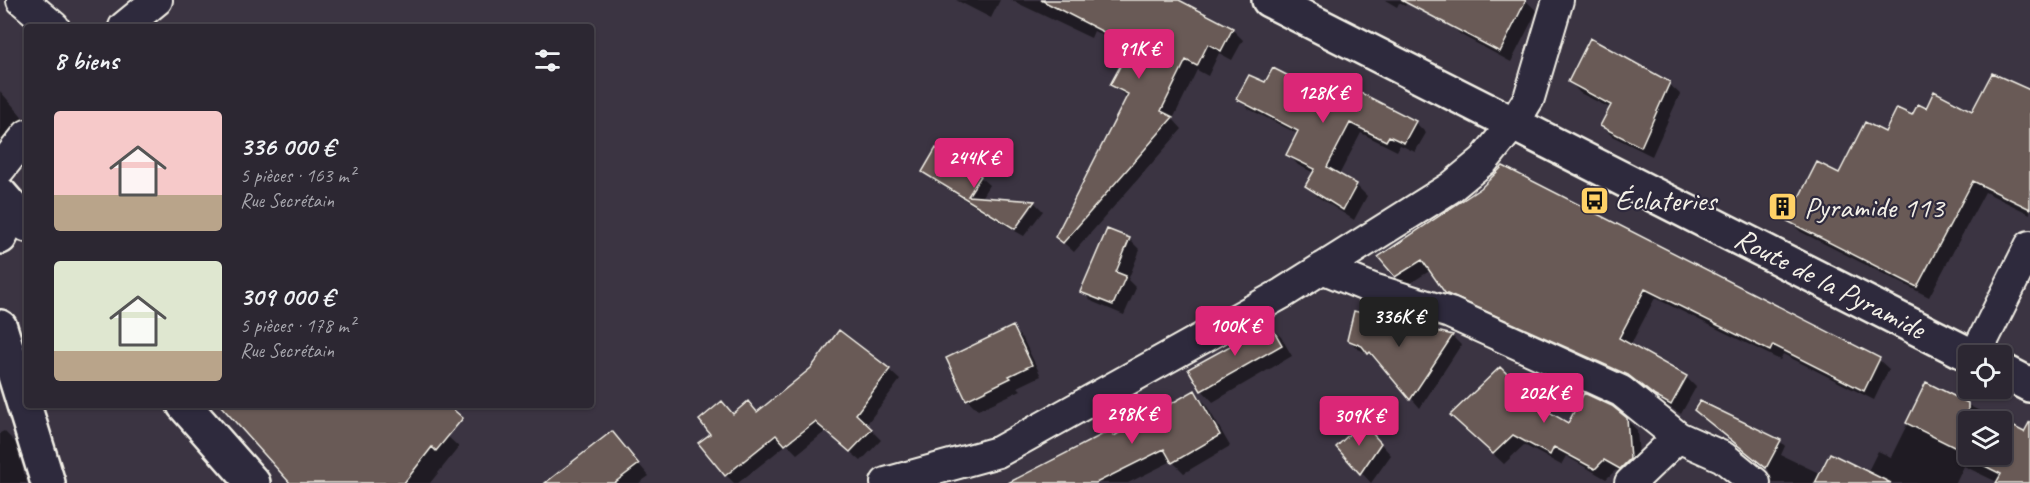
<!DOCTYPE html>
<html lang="fr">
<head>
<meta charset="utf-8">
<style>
  :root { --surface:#2c2732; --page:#38333e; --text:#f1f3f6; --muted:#a6a5ac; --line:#48444d; --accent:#db2777 }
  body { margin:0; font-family:Caveat,sans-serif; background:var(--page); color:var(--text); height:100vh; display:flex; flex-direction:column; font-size:22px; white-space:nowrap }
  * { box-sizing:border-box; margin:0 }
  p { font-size:20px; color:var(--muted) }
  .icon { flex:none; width:33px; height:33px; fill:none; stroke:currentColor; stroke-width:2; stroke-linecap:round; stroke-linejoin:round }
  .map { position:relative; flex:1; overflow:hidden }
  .panel { position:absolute; left:24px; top:24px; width:570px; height:384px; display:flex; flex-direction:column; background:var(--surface); border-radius:6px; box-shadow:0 2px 4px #0004,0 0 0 2px var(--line) }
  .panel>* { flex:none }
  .fabs { position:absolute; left:1958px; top:345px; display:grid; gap:12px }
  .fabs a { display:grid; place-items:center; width:54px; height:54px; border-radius:6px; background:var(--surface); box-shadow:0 2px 4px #0004,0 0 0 2px var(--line); font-size:30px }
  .price { position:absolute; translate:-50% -51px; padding:0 14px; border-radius:6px; background:var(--accent); color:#fff; font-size:20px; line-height:39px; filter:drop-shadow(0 2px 3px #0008) }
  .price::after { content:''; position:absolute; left:50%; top:36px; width:18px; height:14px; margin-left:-9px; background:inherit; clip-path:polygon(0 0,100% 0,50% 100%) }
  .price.on { background:#222; color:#fff }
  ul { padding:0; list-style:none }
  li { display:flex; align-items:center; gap:18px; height:150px; padding:0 30px }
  li span { display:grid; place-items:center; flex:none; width:168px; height:120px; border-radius:6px; color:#555 }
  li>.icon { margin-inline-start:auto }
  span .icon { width:72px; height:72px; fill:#fffc; stroke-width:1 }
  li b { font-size:26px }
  h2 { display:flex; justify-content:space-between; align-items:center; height:72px; padding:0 30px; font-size:26px }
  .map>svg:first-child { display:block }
</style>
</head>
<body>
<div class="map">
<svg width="2030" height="483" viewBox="0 0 2030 483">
  <rect width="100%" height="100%" fill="#3b3442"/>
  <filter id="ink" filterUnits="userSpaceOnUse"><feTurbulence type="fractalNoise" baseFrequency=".0167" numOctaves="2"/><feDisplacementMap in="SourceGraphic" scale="12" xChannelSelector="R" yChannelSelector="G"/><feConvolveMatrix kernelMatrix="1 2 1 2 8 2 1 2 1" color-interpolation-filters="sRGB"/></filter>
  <g filter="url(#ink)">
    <!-- shadow -->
    <path fill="#0007" d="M 956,0 L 1000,0 L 991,18 Z
      M 1011,0 L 1174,0 L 1232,29 L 1243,40 L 1232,60 L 1219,53 L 1208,76 L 1197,70 L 1173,119 L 1182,129 L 1074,252 L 1057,237 L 1128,98 L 1112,85 L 1131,50 L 1094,31 L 1091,38 Z
      M 1385,0 L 1409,0 L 1405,6 L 1399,3 L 1397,7 Z
      M 1463,0 L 1525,0 L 1537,11 L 1511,62 L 1461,35 L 1450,24 Z
      M 1570,82 L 1669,84 L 1680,94 L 1652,156 L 1612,136 L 1602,126 L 1610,108 L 1580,93 Z
      M 1265,84 L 1318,93 L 1415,122 L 1426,133 L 1415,152 L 1400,145 L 1397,151 L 1361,133 L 1339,175 L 1356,185 L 1367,196 L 1354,220 L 1318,197 L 1307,186 L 1314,173 L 1298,165 L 1288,154 L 1298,134 L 1249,109 L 1238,99 Z
      M 0,91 L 27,122 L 0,147 Z
      M 2030,92 L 2030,214 L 1985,192 L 1929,297 L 1801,232 L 1789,221 L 1885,134 L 1926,110 L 1973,113 Z
      M 1503,168 L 1879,360 L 1889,369 L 1874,400 L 1783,354 L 1780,360 L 1655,298 L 1630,346 L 1686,377 L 1696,387 L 1681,414 L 1666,405 L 1640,385 L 1456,303 L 1446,292 L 1431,270 L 1406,286 L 1396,276 Z
      M 924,171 L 980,177 L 989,185 L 981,198 L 1034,202 L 1043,211 L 1024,236 L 1015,231 L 1032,208 L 1028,208 L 1012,229 L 933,180 Z
      M 1129,239 L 1140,250 L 1128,280 L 1136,288 L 1124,315 L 1093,302 L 1082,291 Z
      M 1270,326 L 1281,337 L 1292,356 L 1213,402 L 1202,390 Z
      M 1012,328 L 1023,339 L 1041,376 L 1018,387 L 1021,390 L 978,410 L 967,399 Z
      M 840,332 L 889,370 L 900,380 L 866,425 L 881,440 L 861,461 L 826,431 L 797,454 L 787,444 L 738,483 L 734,483 L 726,475 L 712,434 L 722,403 L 734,415 L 758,413 L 812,369 Z
      M 1452,336 L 1461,345 L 1420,408 L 1380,362 L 1378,363 L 1370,354 L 1358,349 L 1348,339 Z
      M 1927,384 L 2001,422 L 1968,422 L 1968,454 L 2001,454 L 2030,437 L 2030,483 L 1999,483 L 1964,466 L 1956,483 L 1773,483 L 1768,469 L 1702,415 L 1780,441 L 1785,446 L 1781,455 L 1821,474 L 1867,473 L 1878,451 L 1891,457 Z
      M 1194,392 L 1205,403 L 1230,446 L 1184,473 L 1172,461 L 1128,483 L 1011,483 L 1111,432 L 1115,437 Z
      M 223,405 L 414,405 L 459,447 L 430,483 L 293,483 Z
      M 1541,410 L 1569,425 L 1626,419 L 1637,430 L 1640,470 L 1631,479 L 1616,470 L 1606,479 L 1566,456 L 1561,465 L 1524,445 L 1504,464 L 1463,426 Z
      M 4,431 L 15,442 L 27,483 L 0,483 L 0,433 Z
      M 612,433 L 649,476 L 639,483 L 571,483 Z
      M 1373,435 L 1391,455 L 1371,483 L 1338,447 Z"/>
    <!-- building -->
    <path fill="#695a57" stroke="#f4f1e8" stroke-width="1.5" d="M 1041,0 L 1179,0 L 1233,28 L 1221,51 L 1208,44 L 1197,66 L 1186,60 L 1161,111 L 1173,117 L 1063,243 L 1055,237 L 1128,94 L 1110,85 L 1131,46 Z
      M 1401,0 L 1526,0 L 1500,52 Z
      M 1590,38 L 1670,82 L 1641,147 L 1600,126 L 1611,105 L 1568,82 Z
      M 1273,68 L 1318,91 L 1326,75 L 1416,121 L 1404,143 L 1389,136 L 1386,141 L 1350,123 L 1327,167 L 1357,184 L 1343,210 L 1305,186 L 1315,169 L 1286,155 L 1298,131 L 1236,99 L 1249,75 L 1265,82 Z
      M 1992,73 L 2030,90 L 2030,209 L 1973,181 L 1917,287 L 1787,221 L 1817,162 L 1839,173 L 1865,122 L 1885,132 L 1897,108 L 1912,115 L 1918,104 L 1926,108 L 1934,91 L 1972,111 Z
      M 936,148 L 981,176 L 968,196 L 1035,201 L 1015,229 L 922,172 Z
      M 1503,166 L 1880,358 L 1864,391 L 1773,345 L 1770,351 L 1645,289 L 1619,338 L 1687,376 L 1671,405 L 1655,396 L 1628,375 L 1445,293 L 1422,260 L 1395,277 L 1378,257 L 1481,188 Z
      M 1107,229 L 1130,238 L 1116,272 L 1126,276 L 1113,305 L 1080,292 Z
      M 1354,311 L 1453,335 L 1410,400 L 1370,352 L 1368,354 L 1362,346 L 1347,340 Z
      M 1270,324 L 1282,345 L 1201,391 L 1188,369 Z
      M 1013,326 L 1032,365 L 1009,376 L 1011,378 L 966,400 L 946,358 Z
      M 839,330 L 890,369 L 856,414 L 872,429 L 850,452 L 815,422 L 785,445 L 776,435 L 725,476 L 698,443 L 710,434 L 699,420 L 722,401 L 733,414 L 748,401 L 757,412 L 811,368 Z
      M 1500,367 L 1542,408 L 1568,423 L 1584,393 L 1612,406 L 1627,418 L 1630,459 L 1620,469 L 1604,460 L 1595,469 L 1554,447 L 1550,455 L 1513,435 L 1493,454 L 1450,415 Z
      M 1926,382 L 1968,403 L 1968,454 L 1906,423 Z
      M 1195,390 L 1220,435 L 1172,463 L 1164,449 L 1096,483 L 1008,483 L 1111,430 L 1114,436 Z
      M 1700,401 L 1781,440 L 1766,468 L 1694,410 Z
      M 220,405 L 448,405 L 463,418 L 436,451 L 432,447 L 404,483 L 290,483 Z
      M 1989,414 L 2024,432 L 2030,421 L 2030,483 L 1996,483 L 2001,474 L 1983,465 L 1984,462 L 1970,455 L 2001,454 L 2001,422 L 1985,422 Z
      M 1362,422 L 1381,443 L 1360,474 L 1336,447 Z
      M 612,431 L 639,464 L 614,483 L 545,483 Z
      M 1830,453 L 1891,483 L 1815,483 Z"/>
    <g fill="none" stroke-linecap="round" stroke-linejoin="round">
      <defs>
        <path id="minor" d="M 22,0 L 54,27
          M 124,27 L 157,0
          M 0,169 L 27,135
          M 1322,268 L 1373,289 L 1450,313 L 1621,391 L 1678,437 L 1723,457 L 1755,483
          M 1975,356 L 2030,246
          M 886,483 L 998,452 L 1283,293 L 1450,188 L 1484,160 L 1513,124 L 1529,98 L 1558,0
          M 1630,483 L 1678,437"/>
        <path id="tertiary" d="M 0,194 L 27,225
          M 0,237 L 4,228 L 17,213
          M 0,327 L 48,483
          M 184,405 L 253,483"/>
        <path id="secondary" d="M 1269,0 L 1972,356
          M 2001,370 L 2030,385"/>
      </defs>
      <!-- minor casing -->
      <use href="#minor" stroke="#f4f1e8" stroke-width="34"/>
      <!-- tertiary casing -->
      <use href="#tertiary" stroke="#f4f1e8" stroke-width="38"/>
      <!-- secondary casing -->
      <use href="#secondary" stroke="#f4f1e8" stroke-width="38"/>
      <!-- minor -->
      <use href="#minor" stroke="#2f2a3d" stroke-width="30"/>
      <!-- tertiary -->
      <use href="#tertiary" stroke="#2f2a3d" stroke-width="33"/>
      <!-- secondary -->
      <use href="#secondary" stroke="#2f2a3d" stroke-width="33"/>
    </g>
  </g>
  <!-- icons -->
  <defs>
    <symbol id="bus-square" viewBox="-11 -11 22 22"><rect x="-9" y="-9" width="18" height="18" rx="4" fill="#ffd166" stroke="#2f2a3d"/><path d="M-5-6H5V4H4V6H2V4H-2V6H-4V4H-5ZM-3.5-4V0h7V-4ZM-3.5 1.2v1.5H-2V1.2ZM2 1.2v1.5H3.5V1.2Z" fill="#111"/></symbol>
    <symbol id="building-square" viewBox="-11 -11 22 22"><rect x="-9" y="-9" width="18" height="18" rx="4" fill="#ffd166" stroke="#2f2a3d"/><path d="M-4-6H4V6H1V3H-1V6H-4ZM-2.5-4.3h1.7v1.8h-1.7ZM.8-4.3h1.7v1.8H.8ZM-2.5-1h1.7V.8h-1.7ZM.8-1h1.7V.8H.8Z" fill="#111"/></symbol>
  </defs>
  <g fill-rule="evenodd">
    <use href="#bus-square" x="1578" y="184" width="33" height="33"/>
    <use href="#building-square" x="1766" y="190" width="33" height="33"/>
  </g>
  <g text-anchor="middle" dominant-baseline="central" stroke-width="4.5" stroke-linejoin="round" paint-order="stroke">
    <!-- poi labels -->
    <g font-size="30" fill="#f4f1e8" stroke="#2f2a3d" text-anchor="start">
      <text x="1615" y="200">Éclateries</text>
      <text x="1804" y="207">Pyramide 113</text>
    </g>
    <!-- street labels -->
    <g font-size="30" fill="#f4f1e8" stroke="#2f2a3d">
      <text transform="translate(1830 283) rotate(27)">Route de la Pyramide</text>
    </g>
  </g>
</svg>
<div class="fabs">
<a><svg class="icon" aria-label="locate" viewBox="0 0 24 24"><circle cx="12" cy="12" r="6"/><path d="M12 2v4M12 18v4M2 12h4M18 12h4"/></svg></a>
<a><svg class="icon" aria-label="layers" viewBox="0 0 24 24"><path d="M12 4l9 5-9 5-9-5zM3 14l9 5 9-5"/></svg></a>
</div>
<b class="price" style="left:1139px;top:80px">91K €</b>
<b class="price" style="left:1323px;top:124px">128K €</b>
<b class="price" style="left:974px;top:189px">244K €</b>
<b class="price on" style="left:1399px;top:348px">336K €</b>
<b class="price" style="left:1235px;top:357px">100K €</b>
<b class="price" style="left:1544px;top:424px">202K €</b>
<b class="price" style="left:1132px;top:445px">298K €</b>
<b class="price" style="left:1359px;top:447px">309K €</b>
<section class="panel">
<h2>8 biens<svg class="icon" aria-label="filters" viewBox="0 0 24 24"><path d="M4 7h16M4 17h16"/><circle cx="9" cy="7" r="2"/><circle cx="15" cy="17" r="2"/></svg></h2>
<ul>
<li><span style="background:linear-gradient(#f6c9c9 70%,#b9a48a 0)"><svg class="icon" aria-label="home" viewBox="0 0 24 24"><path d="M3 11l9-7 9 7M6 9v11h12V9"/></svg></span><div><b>336 000 €</b><p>5 pièces · 163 m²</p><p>Rue Secrétain</p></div></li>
<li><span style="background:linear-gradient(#dfe7d0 75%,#b9a48a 0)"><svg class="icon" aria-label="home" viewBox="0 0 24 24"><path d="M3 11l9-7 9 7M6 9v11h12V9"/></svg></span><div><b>309 000 €</b><p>5 pièces · 178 m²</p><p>Rue Secrétain</p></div></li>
</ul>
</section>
</div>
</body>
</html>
